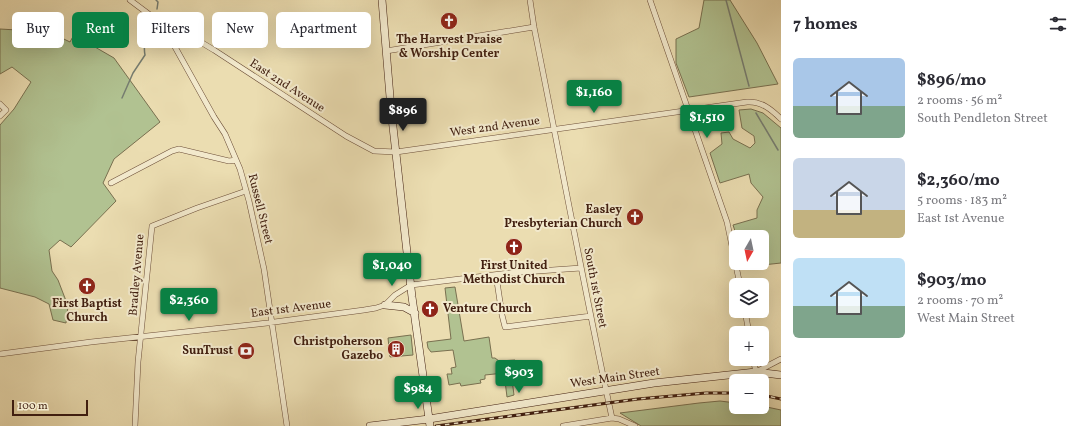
<!DOCTYPE html>
<html lang="en">
<head>
<meta charset="utf-8">
<style>
  :root { --surface:#fff; --page:#f2f2f3; --text:#2b2b33; --muted:#7c7c81; --accent:#0b8043 }
  body { margin:0; font-family:Vollkorn,serif; background:var(--page); color:var(--text); height:100vh; display:flex; flex-direction:column; font-size:15px; white-space:nowrap }
  * { box-sizing:border-box; margin:0 }
  p { font-size:13px; color:var(--muted) }
  .icon { flex:none; width:22px; height:22px; fill:none; stroke:currentColor; stroke-width:2; stroke-linecap:round; stroke-linejoin:round }
  .map { position:relative; flex:1; overflow:hidden }
  .panel { display:flex; flex-direction:column; background:var(--surface); width:300px }
  .panel>* { flex:none }
  .banner { position:absolute; left:12px; top:12px; width:380px; height:36px; display:flex; gap:8px }
  .needle { width:26px; rotate:189deg }
  .controls { position:absolute; left:729px; top:230px; display:grid; gap:8px }
  .controls a { display:grid; place-items:center; width:40px; height:40px; border-radius:6px; background:var(--surface); box-shadow:0 4px 16px #0002; font-size:20px }
  .scale { position:absolute; left:12px; bottom:10px; width:76px; box-sizing:border-box; padding-left:4px; border:2px solid #411f10; border-top:0; font-size:11px; line-height:14px; white-space:nowrap; color:#411f10; -webkit-text-stroke:3px #f2e9cc; paint-order:stroke }
  .price { position:absolute; translate:-50% -34px; padding:0 9px; border-radius:4px; background:var(--accent); color:#fff; font-size:13px; line-height:26px; filter:drop-shadow(0 1px 2px #0008) }
  .price::after { content:''; position:absolute; left:50%; top:24px; width:12px; height:9px; margin-left:-6px; background:inherit; clip-path:polygon(0 0,100% 0,50% 100%) }
  .price.selected { background:#222; color:#fff }
  ul { padding:0; list-style:none }
  li { display:flex; align-items:center; gap:12px; height:100px; padding:0 12px }
  li span { display:grid; place-items:center; flex:none; width:112px; height:80px; border-radius:6px; color:#555 }
  li>.icon { margin-inline-start:auto }
  span .icon { width:48px; height:48px; fill:#fffc; stroke-width:1 }
  li b { font-size:17px }
  h2 { display:flex; justify-content:space-between; align-items:center; height:48px; padding:0 12px; font-size:17px }
  .tag { padding:0 14px; border-radius:6px; background:var(--surface); box-shadow:0 4px 16px #0002; font-size:14px; line-height:36px }
  .tag.selected { background:var(--accent); color:#fff }
  main { display:flex; flex:1; min-height:0 }
  .map>svg:first-child { display:block }
</style>
</head>
<body>
<main>
<div class="map">
<svg width="781" height="426" viewBox="0 0 781 426">
  <rect width="100%" height="100%" fill="#ebddb1"/>
  <filter id="stains"><feTurbulence type="fractalNoise" baseFrequency=".005" numOctaves="4"/><feColorMatrix values="0 0 0 0 .2 0 0 0 0 .09 0 0 0 0 .02 0 0 0 .5 -.17"/></filter>
  <radialGradient id="worn" r=".72"><stop offset=".6" stop-color="#630" stop-opacity="0"/><stop offset="1" stop-color="#630" stop-opacity=".3"/></radialGradient>
  <!-- green -->
  <path fill="#b1c291" stroke="#797050" d="M 704,0 L 730,0 L 757,43 L 778,84 L 689,97 L 676,63 L 676,39 L 699,28 Z
    M 90,19 L 88,43 L 114,58 L 160,122 L 114,159 L 103,183 L 116,201 L 71,247 L 60,240 L 49,250 L 52,271 L 58,280 L 68,306 L 66,323 L 53,320 L 49,304 L 35,297 L 0,288 L 0,125 L 14,109 L 31,82 L 12,67 L 0,74 L 0,29 L 17,30 L 39,27 L 70,42 L 82,20 Z
    M 751,109 L 763,113 L 781,128 L 781,263 L 744,267 L 743,263 L 762,263 L 762,237 L 737,237 L 733,225 L 757,218 L 757,210 L 763,197 L 751,183 L 749,174 L 720,183 L 710,153 L 722,144 L 721,133 L 729,132 L 733,139 L 750,148 L 755,143 L 754,136 L 742,128 L 739,110 Z
    M 455,287 L 464,341 L 489,337 L 492,358 L 495,358 L 499,361 L 515,360 L 517,371 L 511,372 L 514,395 L 507,397 L 504,373 L 485,375 L 485,379 L 480,380 L 481,383 L 461,386 L 460,383 L 449,385 L 447,374 L 452,374 L 451,368 L 456,367 L 453,350 L 431,352 L 428,348 L 427,342 L 451,339 L 445,288 Z
    M 411,335 L 413,355 L 390,357 L 388,338 Z
    M 720,401 L 736,403 L 736,407 L 762,406 L 781,410 L 781,426 L 641,426 L 620,413 L 699,403 Z"/>
  <g fill="none" stroke-linecap="round" stroke-linejoin="round">
    <!-- stream -->
    <path stroke="#767d71" stroke-width="1.5" d="M 156,0 L 158,2 L 157,9
      M 726,0 L 749,86
      M 122,98 L 133,73 L 145,55 C 143,44 146,37 150,26
      M 756,113 L 778,150"/>
    <defs>
      <path id="minor" d="M 130,0 L 154,18 L 189,35 L 214,50 L 346,136 L 374,151 L 396,152 L 747,102 C 761,101 771,109 781,119
        M 530,0 L 534,27 C 560,157 584,288 612,418
        M 650,0 L 727,222 L 740,285
        M 156,20 L 170,38 L 214,117 L 225,134 L 240,169 L 249,201 L 264,269 L 287,426
        M 386,51 L 534,27
        M 0,104 L 6,110 L 0,116
        M 111,183 L 172,151 L 179,149 L 229,161 L 236,160
        M 496,275 L 502,315 L 505,327 L 591,316
        M 745,311 L 749,333
        M 0,354 L 91,342 L 267,323 L 364,310 L 376,308 L 385,305 L 395,295 L 411,285 L 509,273 L 581,268
        M 753,359 L 756,372 L 781,359
        M 135,426 L 138,362 L 152,226 L 197,208 L 246,191
        M 563,426 L 612,418 L 619,419 L 635,426"/>
      <path id="secondary" d="M 382,0 L 391,109 L 412,297 L 430,426
        M 385,305 L 404,307 L 415,313
        M 370,426 L 429,419 L 654,383 L 756,372 L 781,375"/>
    </defs>
    <!-- minor casing -->
    <use href="#minor" stroke="#6c4e38" stroke-width="6"/>
    <!-- secondary casing -->
    <use href="#secondary" stroke="#411f10" stroke-width="8"/>
    <!-- minor -->
    <use href="#minor" stroke="#f2e9cc" stroke-width="5"/>
    <!-- secondary -->
    <use href="#secondary" stroke="#f2e9cc" stroke-width="7"/>
    <defs>
      <path id="rail" d="M 762,395 L 781,399
        M 436,426 L 638,399 L 706,393 L 736,393"/>
    </defs>
    <!-- rail casing -->
    <use href="#rail" stroke="#411f10" stroke-width="3"/>
    <!-- rail -->
    <use href="#rail" stroke="#f2e9cc" stroke-width="1.5" stroke-dasharray="4.5" stroke-linecap="butt"/>
  </g>
  <!-- icons -->
  <defs>
    <symbol id="church-disc" viewBox="-11 -11 22 22"><circle r="9.5" fill="#8f2418" stroke="#f2e9cc"/><path d="M-1.2-6h2.4v3.5h3.3v2.4h-3.3V6h-2.4V-.1h-3.3v-2.4h3.3Z" fill="#fff"/></symbol>
    <symbol id="building-disc" viewBox="-11 -11 22 22"><circle r="9.5" fill="#8f2418" stroke="#f2e9cc"/><path d="M-4-6H4V6H1V3H-1V6H-4ZM-2.5-4.3h1.7v1.8h-1.7ZM.8-4.3h1.7v1.8H.8ZM-2.5-1h1.7V.8h-1.7ZM.8-1h1.7V.8H.8Z" fill="#fff"/></symbol>
    <symbol id="bank-disc" viewBox="-11 -11 22 22"><circle r="9.5" fill="#8f2418" stroke="#f2e9cc"/><path d="M-6-4H6V4H-6ZM0-2.3a2.3 2.3 0 1 0 0 4.6a2.3 2.3 0 1 0 0-4.6Z" fill="#fff"/></symbol>
  </defs>
  <g fill-rule="evenodd">
    <use href="#church-disc" x="439" y="11" width="20" height="20"/>
    <use href="#church-disc" x="625" y="207" width="20" height="20"/>
    <use href="#church-disc" x="504" y="237" width="20" height="20"/>
    <use href="#church-disc" x="77" y="276" width="20" height="20"/>
    <use href="#church-disc" x="420" y="299" width="20" height="20"/>
    <use href="#building-disc" x="386" y="339" width="20" height="20"/>
    <use href="#bank-disc" x="236" y="341" width="20" height="20"/>
  </g>
  <g text-anchor="middle" dominant-baseline="central" stroke-width="4" stroke-linejoin="round" paint-order="stroke">
    <!-- poi labels -->
    <g font-size="12" font-weight="bold" fill="#411f10" stroke="#f2e9cc">
      <text x="449" y="40">The Harvest Praise<tspan x="449" dy="14">&amp; Worship Center</tspan></text>
      <text x="622" y="210" text-anchor="end">Easley<tspan x="622" dy="14">Presbyterian Church</tspan></text>
      <text x="514" y="266">First United<tspan x="514" dy="14">Methodist Church</tspan></text>
      <text x="87" y="304">First Baptist<tspan x="87" dy="14">Church</tspan></text>
      <text x="443" y="309" text-anchor="start">Venture Church</text>
      <text x="383" y="342" text-anchor="end">Christpoherson<tspan x="383" dy="14">Gazebo</tspan></text>
      <text x="233" y="351" text-anchor="end">SunTrust</text>
    </g>
    <!-- street labels -->
    <g font-size="12" fill="#411f10" stroke="#f2e9cc">
      <text transform="translate(287 86) rotate(33)">East 2nd Avenue</text>
      <text transform="translate(495 127) rotate(-8)">West 2nd Avenue</text>
      <text transform="translate(260 209) rotate(76)">Russell Street</text>
      <text transform="translate(137 275) rotate(-85)">Bradley Avenue</text>
      <text transform="translate(595 288) rotate(79)">South 1st Street</text>
      <text transform="translate(291 309) rotate(-7)">East 1st Avenue</text>
      <text transform="translate(615 378) rotate(-8)">West Main Street</text>
    </g>
  </g>
  <rect width="100%" height="100%" filter="url(#stains)"/>
  <rect width="100%" height="100%" fill="url(#worn)"/>
</svg>
<div class="controls">
<a><svg class="needle" viewBox="-14 -14 28 28"><path d="M0-13l5 13h-10z" fill="#e53935"/><path d="M0 13l5-13h-10z" fill="#7c7c81"/></svg></a>
<a><svg class="icon" aria-label="layers" viewBox="0 0 24 24"><path d="M12 4l9 5-9 5-9-5zM3 14l9 5 9-5"/></svg></a>
<a>+</a>
<a>−</a>
</div>
<div class="scale">100 m</div>
<b class="price" style="left:594px;top:114px">$1,160</b>
<b class="price selected" style="left:403px;top:132px">$896</b>
<b class="price" style="left:707px;top:139px">$1,510</b>
<b class="price" style="left:392px;top:287px">$1,040</b>
<b class="price" style="left:189px;top:322px">$2,360</b>
<b class="price" style="left:519px;top:394px">$903</b>
<b class="price" style="left:418px;top:410px">$984</b>
<div class="banner">
<a class="tag">Buy</a>
<a class="tag selected">Rent</a>
<a class="tag">Filters</a>
<a class="tag">New</a>
<a class="tag">Apartment</a>
</div>
</div>
<section class="panel">
<h2>7 homes<svg class="icon" aria-label="filters" viewBox="0 0 24 24"><path d="M4 7h16M4 17h16"/><circle cx="9" cy="7" r="2"/><circle cx="15" cy="17" r="2"/></svg></h2>
<ul>
<li><span style="background:linear-gradient(#a9c7e8 60%,#7fa58c 0)"><svg class="icon" aria-label="home" viewBox="0 0 24 24"><path d="M3 11l9-7 9 7M6 9v11h12V9"/></svg></span><div><b>$896/mo</b><p>2 rooms · 56 m²</p><p>South Pendleton Street</p></div></li>
<li><span style="background:linear-gradient(#c9d6e8 65%,#c2b280 0)"><svg class="icon" aria-label="home" viewBox="0 0 24 24"><path d="M3 11l9-7 9 7M6 9v11h12V9"/></svg></span><div><b>$2,360/mo</b><p>5 rooms · 183 m²</p><p>East 1st Avenue</p></div></li>
<li><span style="background:linear-gradient(#bfe0f5 60%,#7fa58c 0)"><svg class="icon" aria-label="home" viewBox="0 0 24 24"><path d="M3 11l9-7 9 7M6 9v11h12V9"/></svg></span><div><b>$903/mo</b><p>2 rooms · 70 m²</p><p>West Main Street</p></div></li>
</ul>
</section>
</main>
</body>
</html>
